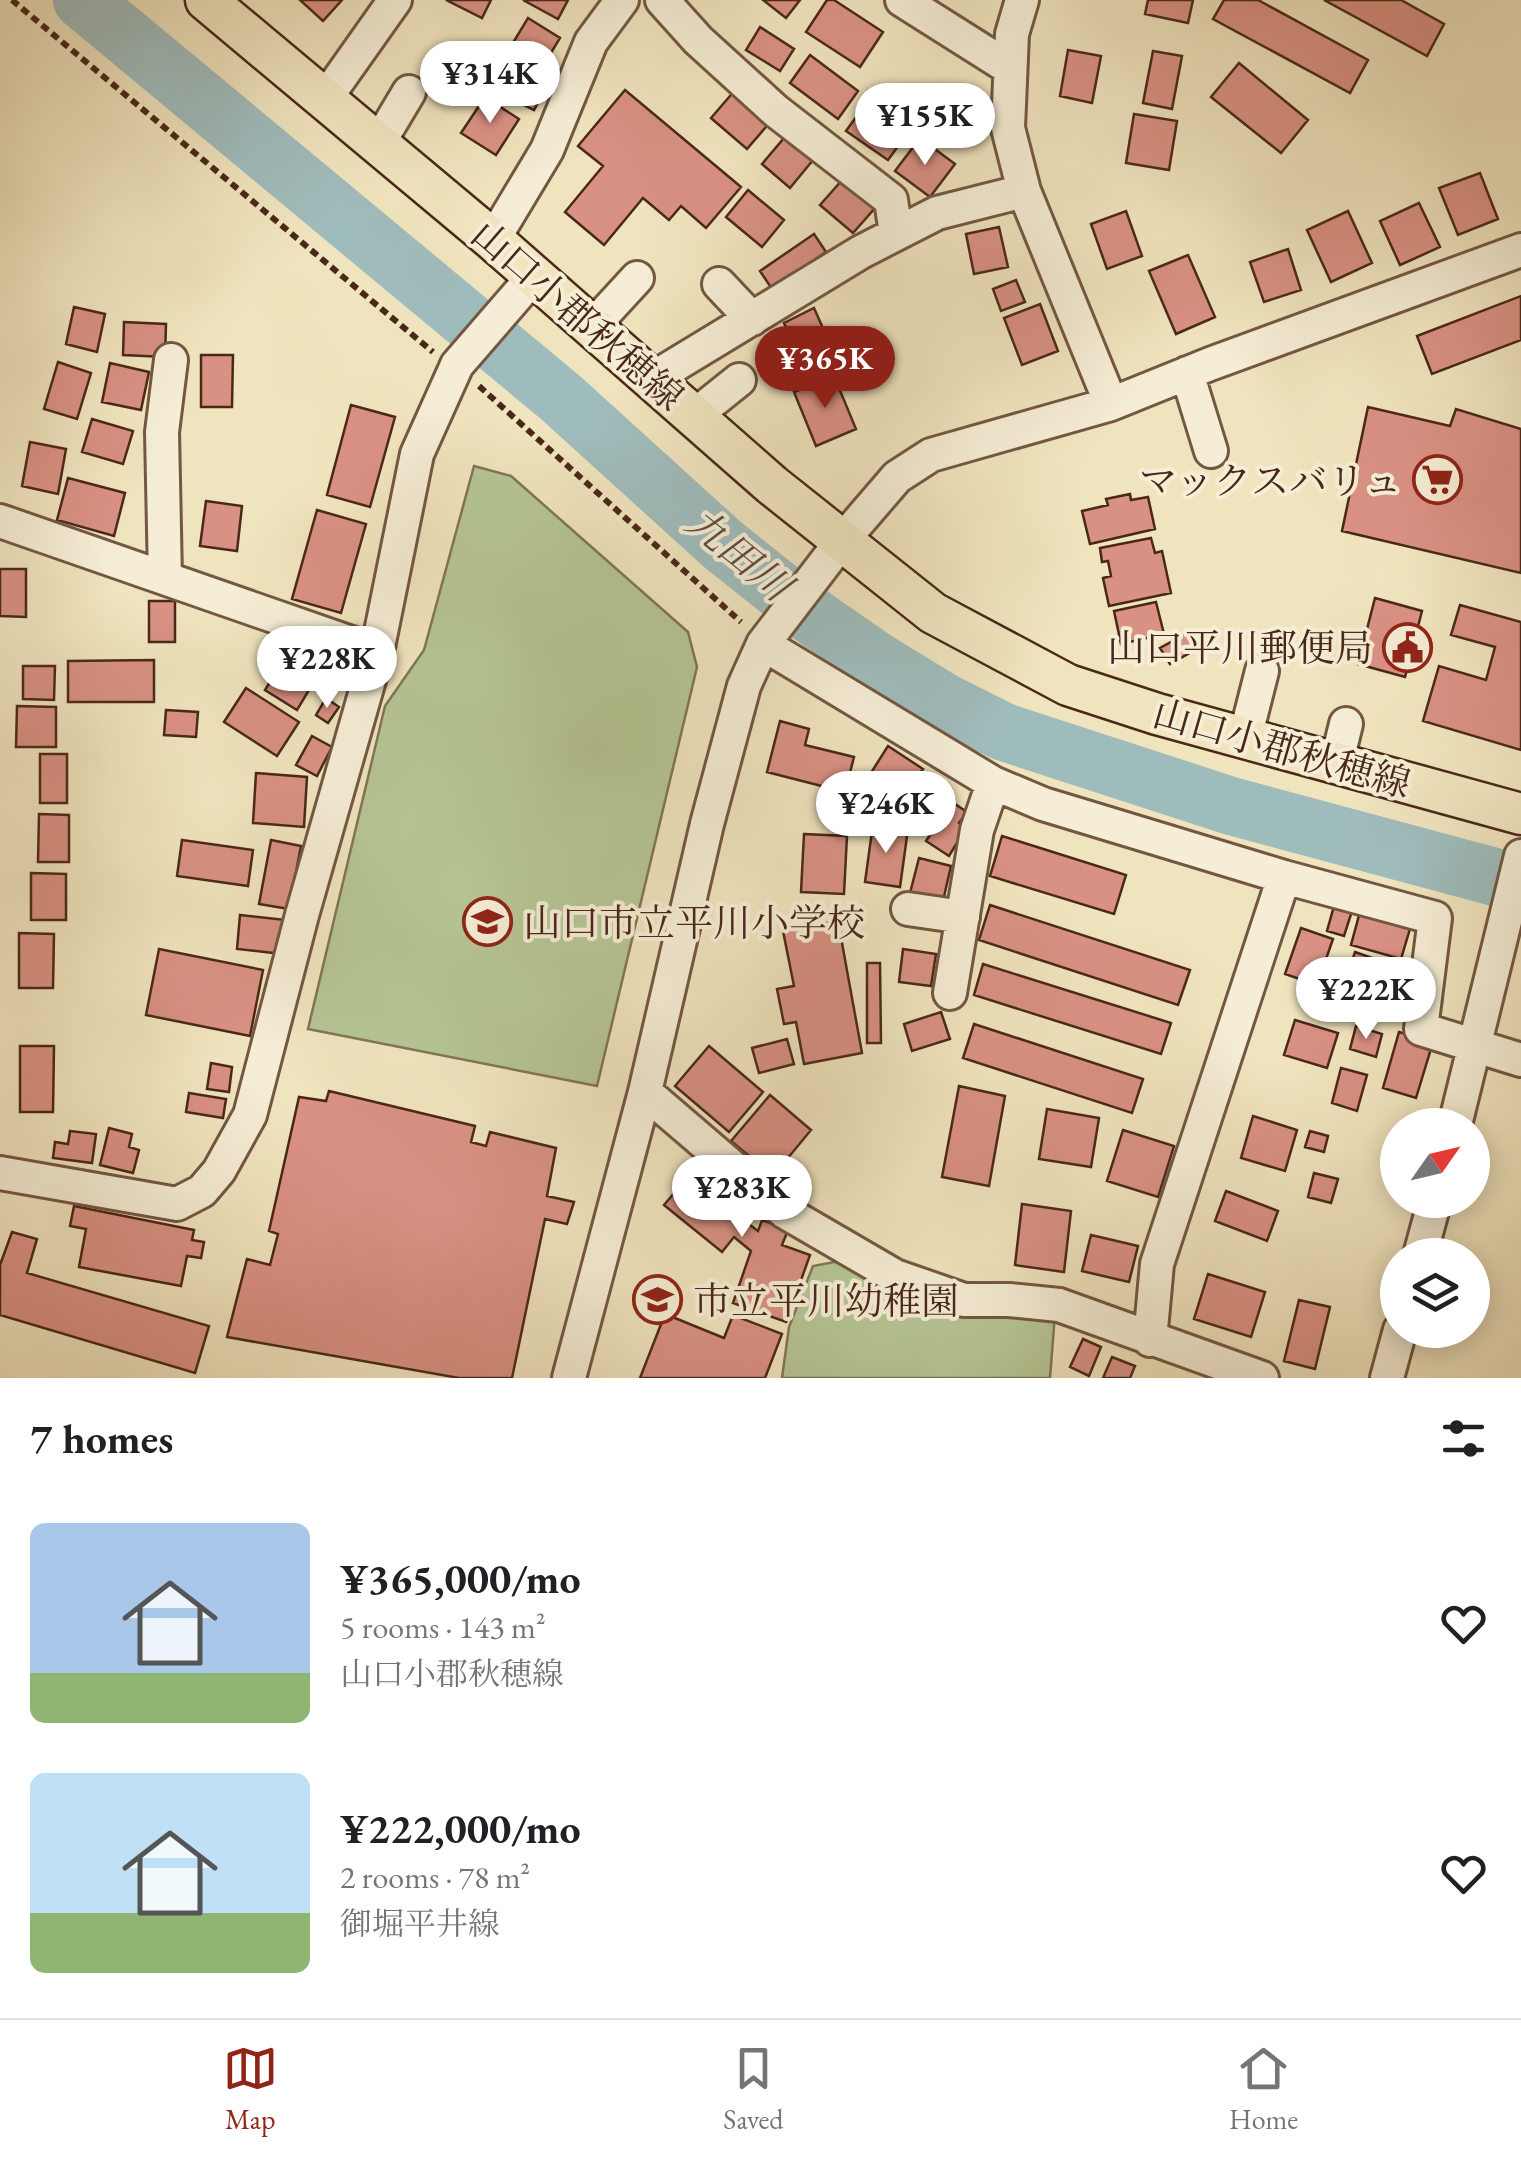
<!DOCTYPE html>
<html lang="en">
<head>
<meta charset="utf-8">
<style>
  :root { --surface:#fff; --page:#f6f6f6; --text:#202124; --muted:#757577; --line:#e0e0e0; --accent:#8f2418 }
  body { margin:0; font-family:"EB Garamond","Noto Serif JP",serif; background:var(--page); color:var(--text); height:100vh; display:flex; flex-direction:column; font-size:38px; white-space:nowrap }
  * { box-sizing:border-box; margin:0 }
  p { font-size:32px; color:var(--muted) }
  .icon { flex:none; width:55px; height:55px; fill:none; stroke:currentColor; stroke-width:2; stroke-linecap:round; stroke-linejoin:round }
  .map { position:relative; height:1378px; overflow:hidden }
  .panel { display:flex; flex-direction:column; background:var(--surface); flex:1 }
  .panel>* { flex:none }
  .needle { width:65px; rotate:56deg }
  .tools { position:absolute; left:1380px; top:1108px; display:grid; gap:20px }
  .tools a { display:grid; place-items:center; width:110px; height:110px; border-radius:50%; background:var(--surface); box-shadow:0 5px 25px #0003; font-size:50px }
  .price { position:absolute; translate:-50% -85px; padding:0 22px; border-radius:35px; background:#fff; color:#222; font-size:32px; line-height:65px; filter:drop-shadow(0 2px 5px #0008) }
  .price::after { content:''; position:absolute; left:50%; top:60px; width:30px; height:22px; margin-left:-15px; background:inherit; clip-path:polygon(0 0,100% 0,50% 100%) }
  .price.active { background:var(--accent); color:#fff }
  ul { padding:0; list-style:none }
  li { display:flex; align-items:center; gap:30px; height:250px; padding:0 30px }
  li span { display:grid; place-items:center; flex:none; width:280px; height:200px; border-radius:15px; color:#555 }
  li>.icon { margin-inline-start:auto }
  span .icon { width:120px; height:120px; fill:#fffc; stroke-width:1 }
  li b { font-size:42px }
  h2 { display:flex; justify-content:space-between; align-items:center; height:120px; padding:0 30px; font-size:42px }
  .dock { display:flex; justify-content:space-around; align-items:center; height:140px; border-top:2px solid var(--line); background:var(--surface); font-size:28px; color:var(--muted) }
  .dock a { display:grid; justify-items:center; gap:5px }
  .dock .active { color:var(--accent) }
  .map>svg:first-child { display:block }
</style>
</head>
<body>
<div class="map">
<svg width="1521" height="1378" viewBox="0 0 1521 1378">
  <rect width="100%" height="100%" fill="#f0e4be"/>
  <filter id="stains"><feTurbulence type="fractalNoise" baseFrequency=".002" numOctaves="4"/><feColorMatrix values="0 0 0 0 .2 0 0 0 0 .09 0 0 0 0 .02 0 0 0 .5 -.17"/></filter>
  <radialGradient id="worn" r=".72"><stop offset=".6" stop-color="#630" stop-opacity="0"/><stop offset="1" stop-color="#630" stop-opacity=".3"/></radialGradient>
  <!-- green -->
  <path fill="#b6c594" stroke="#807656" stroke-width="2.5" d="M 474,466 L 511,476 L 688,632 L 697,667 L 597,1086 L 308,1029 L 385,706 L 424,650 Z
    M 850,1259 L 1055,1314 L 1050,1378 L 782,1378 L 789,1327 L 813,1266 Z"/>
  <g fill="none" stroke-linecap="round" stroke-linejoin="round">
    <!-- river -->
    <path stroke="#9fbcbc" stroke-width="58" d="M 82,0 L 561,398 L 723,545 L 812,616 L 877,661 L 944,702 L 1004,732 L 1231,806 L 1521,884"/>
  </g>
  <!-- building -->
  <path fill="#d99183" stroke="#4a2819" stroke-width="2.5" d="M 300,0 L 342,0 L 323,21 Z
    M 446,0 L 491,0 L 482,18 Z
    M 523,0 L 568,0 L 558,19 Z
    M 763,0 L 800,0 L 786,18 Z
    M 827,0 L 834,0 L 883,32 L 860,67 L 806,32 Z
    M 1148,0 L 1193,0 L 1188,23 L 1145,14 Z
    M 1224,0 L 1258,0 L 1368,60 L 1350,93 L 1213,19 Z
    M 1324,0 L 1401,0 L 1444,24 L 1427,56 Z
    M 528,18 L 560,38 L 543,66 L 511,46 Z
    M 760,27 L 794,49 L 780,71 L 746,50 Z
    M 1068,50 L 1101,56 L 1092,103 L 1060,96 Z
    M 1153,51 L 1182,56 L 1172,109 L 1143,103 Z
    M 810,55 L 858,91 L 838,119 L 790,83 Z
    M 503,63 L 547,86 L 534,110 L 490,88 Z
    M 1239,63 L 1308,120 L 1281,153 L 1211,97 Z
    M 736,89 L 772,120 L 747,149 L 711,118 Z
    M 625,90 L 741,187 L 706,228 L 681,206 L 669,220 L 643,198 L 604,245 L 565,212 L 603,166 L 578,146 Z
    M 485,97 L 519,119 L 496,155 L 461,133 Z
    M 867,102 L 909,131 L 888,160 L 846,131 Z
    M 1134,114 L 1177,121 L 1169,170 L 1126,163 Z
    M 790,131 L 818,154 L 790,188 L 762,164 Z
    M 920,138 L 955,164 L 930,197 L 895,171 Z
    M 1480,173 L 1498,219 L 1458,235 L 1439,188 Z
    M 843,179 L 875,208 L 853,233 L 820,205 Z
    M 748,190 L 784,220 L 762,247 L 726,217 Z
    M 1419,203 L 1440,247 L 1400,265 L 1380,221 Z
    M 1126,211 L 1142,256 L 1107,269 L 1091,224 Z
    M 1348,211 L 1372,263 L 1331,282 L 1307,230 Z
    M 999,227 L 1008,267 L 974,274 L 966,234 Z
    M 814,234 L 826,252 L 772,289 L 760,271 Z
    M 1288,249 L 1301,290 L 1264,302 L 1250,262 Z
    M 1188,255 L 1215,317 L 1176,334 L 1149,271 Z
    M 1016,280 L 1025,302 L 1001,311 L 993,289 Z
    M 1521,296 L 1521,340 L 1432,374 L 1417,336 Z
    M 1040,304 L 1058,351 L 1022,365 L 1004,318 Z
    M 74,307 L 105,314 L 97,352 L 66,344 Z
    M 814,308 L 838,362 L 810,374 L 784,323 Z
    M 124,322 L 166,324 L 165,357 L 123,355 Z
    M 201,355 L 233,355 L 232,407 L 201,407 Z
    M 58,362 L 91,373 L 77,419 L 44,409 Z
    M 110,363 L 149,372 L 141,410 L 102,402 Z
    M 834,376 L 856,429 L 816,446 L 794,392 Z
    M 351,405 L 395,417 L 370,507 L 327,495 Z
    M 1368,407 L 1450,426 L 1456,409 L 1521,429 L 1521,573 L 1342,531 Z
    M 92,419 L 133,431 L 123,464 L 82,452 Z
    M 30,442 L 66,449 L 58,494 L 22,486 Z
    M 68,478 L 125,493 L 114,536 L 57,520 Z
    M 1130,494 L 1131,500 L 1148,497 L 1155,529 L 1090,544 L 1082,511 L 1108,505 L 1106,499 Z
    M 206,501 L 242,506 L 237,551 L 200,546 Z
    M 317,510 L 366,524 L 341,613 L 292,599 Z
    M 1151,538 L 1155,553 L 1162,551 L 1171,593 L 1109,606 L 1103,578 L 1111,576 L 1108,561 L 1102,562 L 1100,548 Z
    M 0,569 L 26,569 L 26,617 L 0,616 Z
    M 1375,598 L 1422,611 L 1405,677 L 1358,664 Z
    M 149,601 L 175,601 L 175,642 L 149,642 Z
    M 1156,602 L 1164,634 L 1121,644 L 1114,611 Z
    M 1460,605 L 1521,622 L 1521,750 L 1423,721 L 1439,666 L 1486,680 L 1495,647 L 1451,635 Z
    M 1193,630 L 1202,646 L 1170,664 L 1160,648 Z
    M 302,649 L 356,666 L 350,684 L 296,667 Z
    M 154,660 L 154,702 L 68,702 L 68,661 Z
    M 280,665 L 312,685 L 297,710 L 265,690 Z
    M 23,666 L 55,666 L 54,700 L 23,699 Z
    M 246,688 L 299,722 L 277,756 L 224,722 Z
    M 326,698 L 339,707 L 328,723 L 316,715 Z
    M 17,706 L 56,707 L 56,747 L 16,747 Z
    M 166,710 L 198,712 L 196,737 L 164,735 Z
    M 780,721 L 809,729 L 805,745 L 854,757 L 845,792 L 767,772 Z
    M 312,736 L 332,747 L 317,776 L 296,765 Z
    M 888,746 L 923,769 L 918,776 L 954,799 L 952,802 L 967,812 L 959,823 L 966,828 L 949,856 L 926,841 L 932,832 L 862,787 Z
    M 40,754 L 67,754 L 67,803 L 40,803 Z
    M 256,773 L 307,777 L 304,827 L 253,823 Z
    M 39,814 L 69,815 L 69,862 L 38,862 Z
    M 873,824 L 908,829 L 900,887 L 865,882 Z
    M 804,834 L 847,836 L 844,894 L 801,892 Z
    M 1002,836 L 1126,875 L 1114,914 L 990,876 Z
    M 182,840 L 253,850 L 248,886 L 177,876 Z
    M 271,840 L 301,846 L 289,909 L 259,904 Z
    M 919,858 L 951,866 L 943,901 L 910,893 Z
    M 31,873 L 66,874 L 66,920 L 31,920 Z
    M 990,905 L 1190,970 L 1178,1005 L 979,940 Z
    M 1334,906 L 1352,911 L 1344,936 L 1327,931 Z
    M 1361,908 L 1412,922 L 1401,959 L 1351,945 Z
    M 240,915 L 286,920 L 283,954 L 237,949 Z
    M 838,921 L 862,1053 L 804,1064 L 796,1022 L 784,1024 L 777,989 L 794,986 L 783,931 Z
    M 1301,928 L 1333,939 L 1317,985 L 1285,974 Z
    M 19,933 L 54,934 L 53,988 L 19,988 Z
    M 159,949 L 263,970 L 250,1036 L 146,1015 Z
    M 903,949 L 936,954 L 931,986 L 899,982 Z
    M 1355,952 L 1395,966 L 1381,1007 L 1375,1005 L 1369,1023 L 1347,1016 L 1353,998 L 1341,994 Z
    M 867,963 L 880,963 L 881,1043 L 867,1043 Z
    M 983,964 L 1171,1023 L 1161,1054 L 974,995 Z
    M 941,1012 L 950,1039 L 912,1051 L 904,1024 Z
    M 1295,1020 L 1338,1033 L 1327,1068 L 1284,1055 Z
    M 974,1024 L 1143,1079 L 1132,1113 L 963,1058 Z
    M 1356,1026 L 1382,1034 L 1376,1057 L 1350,1049 Z
    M 1399,1032 L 1433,1042 L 1416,1098 L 1383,1088 Z
    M 787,1039 L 794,1064 L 759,1073 L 752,1048 Z
    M 20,1046 L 54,1046 L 53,1112 L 20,1112 Z
    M 709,1046 L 763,1092 L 729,1132 L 675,1086 Z
    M 211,1063 L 232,1067 L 229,1092 L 207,1089 Z
    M 1341,1068 L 1367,1075 L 1357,1111 L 1332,1103 Z
    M 959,1086 L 1005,1096 L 989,1186 L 942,1177 Z
    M 329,1091 L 475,1126 L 471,1142 L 486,1146 L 490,1132 L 556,1148 L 547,1196 L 574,1202 L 567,1224 L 545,1219 L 512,1378 L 459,1378 L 227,1337 L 247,1259 L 270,1265 L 278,1234 L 269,1231 L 299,1097 L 326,1101 Z
    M 189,1093 L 226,1099 L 223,1118 L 186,1112 Z
    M 770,1095 L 811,1130 L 773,1176 L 731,1141 Z
    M 1047,1109 L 1099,1118 L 1091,1167 L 1039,1159 Z
    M 1253,1116 L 1297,1130 L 1285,1171 L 1241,1158 Z
    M 109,1128 L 132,1134 L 129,1147 L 139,1150 L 133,1173 L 100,1165 Z
    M 1123,1130 L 1174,1146 L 1158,1197 L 1107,1181 Z
    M 70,1131 L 96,1134 L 92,1163 L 53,1158 L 55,1142 L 68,1144 Z
    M 1310,1131 L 1328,1136 L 1324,1152 L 1305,1147 Z
    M 703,1159 L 759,1206 L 746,1222 L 758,1231 L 762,1220 L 788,1230 L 782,1245 L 810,1255 L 786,1322 L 733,1303 L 751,1251 L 734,1237 L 722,1252 L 664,1205 Z
    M 1314,1173 L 1338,1179 L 1331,1203 L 1308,1197 Z
    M 1226,1191 L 1278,1211 L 1267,1241 L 1215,1221 Z
    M 1022,1204 L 1071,1211 L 1064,1272 L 1015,1265 Z
    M 74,1206 L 194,1230 L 192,1240 L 204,1242 L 201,1258 L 187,1256 L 181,1286 L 79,1267 L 86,1229 L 70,1226 Z
    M 12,1232 L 37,1239 L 27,1273 L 209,1326 L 195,1373 L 0,1315 L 0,1265 Z
    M 1091,1235 L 1138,1246 L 1129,1282 L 1082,1271 Z
    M 1208,1274 L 1265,1292 L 1251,1337 L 1194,1319 Z
    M 1299,1300 L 1330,1307 L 1315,1369 L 1284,1361 Z
    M 665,1314 L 724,1338 L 733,1315 L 782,1334 L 765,1378 L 640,1378 Z
    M 1083,1339 L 1101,1347 L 1089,1376 L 1070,1367 Z
    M 1112,1357 L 1135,1366 L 1130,1378 L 1103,1378 Z"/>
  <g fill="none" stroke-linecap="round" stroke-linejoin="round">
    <defs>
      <path id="minor" d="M 662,0 L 698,40 L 776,111 L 891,200 L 896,234
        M 902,0 L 1008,67
        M 325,99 L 395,0
        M 378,144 L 409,92
        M 1024,191 L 1111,404
        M 493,240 L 547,150 L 591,42 L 622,0
        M 719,284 L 752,319
        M 591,328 L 637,278
        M 1187,373 L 1211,451
        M 652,379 L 861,252 L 937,213 L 1024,191 L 1008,128 L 1012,34 L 1022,0
        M 694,416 L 739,380
        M 0,521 L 377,652
        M 165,578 L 162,432 L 171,360
        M 763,644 L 993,783 L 1043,804 L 1284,877 L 1435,918 L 1421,1029 L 1521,1060
        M 1245,738 L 1262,671
        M 1336,765 L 1346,724
        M 908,909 L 963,917
        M 950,993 L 977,830 L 993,783
        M 645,1092 L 785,1212 L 895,1276 L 964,1300 L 1009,1300 L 1059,1305 L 1262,1378
        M 1455,1125 L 1521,856
        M 0,1173 L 177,1204 L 202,1191 L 219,1171 L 250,1115 L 302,915 L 377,652 L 417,454 L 457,365 L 534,276
        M 1420,1255 L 1435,1200
        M 1150,1340 L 1157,1264 L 1284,877
        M 569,1378 L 645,1092 L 707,824 L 744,686 L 763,644 L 841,542 L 897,477 L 931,455 L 1111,404 L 1210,364 L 1521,250
        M 1387,1378 L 1400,1330"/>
      <path id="major" d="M 206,0 L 493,240 L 772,485 L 933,613 L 1068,685 L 1157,714 L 1521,814"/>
    </defs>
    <!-- minor casing -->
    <use href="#minor" stroke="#745742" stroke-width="38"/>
    <!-- major casing -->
    <use href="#major" stroke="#4a2819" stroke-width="45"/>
    <!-- path -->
    <path stroke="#4a2819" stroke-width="6" stroke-dasharray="8 5" stroke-linecap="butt" d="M 12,0 L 433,352
      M 479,386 L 741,622"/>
    <!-- minor -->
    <use href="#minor" stroke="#f5edd5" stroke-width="32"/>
    <!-- major -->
    <use href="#major" stroke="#f0e4be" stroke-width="40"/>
  </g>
  <!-- icons -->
  <defs>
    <symbol id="supermarket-ring" viewBox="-11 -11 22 22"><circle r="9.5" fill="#f5edd5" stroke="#8f2418" stroke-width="1.5"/><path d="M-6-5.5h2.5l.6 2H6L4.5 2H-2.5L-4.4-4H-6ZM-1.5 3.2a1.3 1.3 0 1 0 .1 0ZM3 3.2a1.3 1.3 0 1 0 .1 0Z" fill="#8f2418"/></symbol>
    <symbol id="civic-ring" viewBox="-11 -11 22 22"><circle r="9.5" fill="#f5edd5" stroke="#8f2418" stroke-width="1.5"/><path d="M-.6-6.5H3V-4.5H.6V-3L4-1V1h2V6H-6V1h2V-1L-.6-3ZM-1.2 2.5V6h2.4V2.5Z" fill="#8f2418"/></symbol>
    <symbol id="school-ring" viewBox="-11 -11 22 22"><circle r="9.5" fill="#f5edd5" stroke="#8f2418" stroke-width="1.5"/><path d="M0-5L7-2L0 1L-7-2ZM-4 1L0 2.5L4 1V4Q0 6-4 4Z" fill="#8f2418"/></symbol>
  </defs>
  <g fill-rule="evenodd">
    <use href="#supermarket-ring" x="1410" y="452" width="55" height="55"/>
    <use href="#civic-ring" x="1380" y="620" width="55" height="55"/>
    <use href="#school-ring" x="460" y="894" width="55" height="55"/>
    <use href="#school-ring" x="630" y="1272" width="55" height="55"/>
  </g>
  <g text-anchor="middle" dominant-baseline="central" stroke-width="8" stroke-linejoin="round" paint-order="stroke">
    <!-- street labels -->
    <g font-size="38" fill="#4a2819" stroke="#f5edd5">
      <text transform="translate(578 315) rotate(41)">山口小郡秋穂線</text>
      <text transform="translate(1282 748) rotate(16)">山口小郡秋穂線</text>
    </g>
    <!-- poi labels -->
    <g font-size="38" fill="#4a2819" stroke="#f5edd5" text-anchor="end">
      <text x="1402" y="480">マックスバリュ</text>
      <text x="1373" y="647">山口平川郵便局</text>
      <text x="523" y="922" text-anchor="start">山口市立平川小学校</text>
      <text x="693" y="1300" text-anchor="start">市立平川幼稚園</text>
    </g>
    <!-- water labels -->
    <g font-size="40" font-style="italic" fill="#5f4d42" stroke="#f5edd5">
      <text transform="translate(739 554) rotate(39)">九田川</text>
    </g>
  </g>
  <rect width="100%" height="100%" filter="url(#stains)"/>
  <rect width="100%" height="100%" fill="url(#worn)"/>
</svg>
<div class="tools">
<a><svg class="needle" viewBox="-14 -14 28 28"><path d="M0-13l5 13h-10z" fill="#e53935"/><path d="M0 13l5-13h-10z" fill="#757577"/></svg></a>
<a><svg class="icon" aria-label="layers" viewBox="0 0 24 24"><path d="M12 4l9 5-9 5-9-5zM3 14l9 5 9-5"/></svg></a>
</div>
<b class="price" style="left:490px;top:126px">¥314K</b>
<b class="price" style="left:925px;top:168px">¥155K</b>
<b class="price active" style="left:825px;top:411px">¥365K</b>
<b class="price" style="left:327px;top:711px">¥228K</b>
<b class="price" style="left:886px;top:856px">¥246K</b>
<b class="price" style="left:1366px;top:1042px">¥222K</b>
<b class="price" style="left:742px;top:1240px">¥283K</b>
</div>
<section class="panel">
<h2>7 homes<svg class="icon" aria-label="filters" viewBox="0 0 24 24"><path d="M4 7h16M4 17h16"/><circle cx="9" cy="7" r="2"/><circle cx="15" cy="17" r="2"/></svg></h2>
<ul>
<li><span style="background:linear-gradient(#a9c7e8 75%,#8fb573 0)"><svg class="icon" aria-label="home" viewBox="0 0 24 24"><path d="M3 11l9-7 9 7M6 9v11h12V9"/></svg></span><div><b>¥365,000/mo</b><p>5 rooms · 143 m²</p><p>山口小郡秋穂線</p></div><svg class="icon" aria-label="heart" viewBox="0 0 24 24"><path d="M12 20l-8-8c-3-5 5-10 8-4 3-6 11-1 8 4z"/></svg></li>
<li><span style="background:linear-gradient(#bfe0f5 70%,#8fb573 0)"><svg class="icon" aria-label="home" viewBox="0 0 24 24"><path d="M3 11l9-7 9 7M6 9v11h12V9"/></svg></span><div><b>¥222,000/mo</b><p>2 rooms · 78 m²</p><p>御堀平井線</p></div><svg class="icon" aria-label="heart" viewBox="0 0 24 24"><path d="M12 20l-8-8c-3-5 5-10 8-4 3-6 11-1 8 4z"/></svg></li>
</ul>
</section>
<nav class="dock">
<a class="active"><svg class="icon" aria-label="map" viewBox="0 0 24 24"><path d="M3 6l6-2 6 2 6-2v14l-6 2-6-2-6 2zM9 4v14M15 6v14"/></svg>Map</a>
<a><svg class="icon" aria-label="saved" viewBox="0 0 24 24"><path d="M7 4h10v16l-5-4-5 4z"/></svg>Saved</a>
<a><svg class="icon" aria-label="home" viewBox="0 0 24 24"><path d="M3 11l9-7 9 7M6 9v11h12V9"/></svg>Home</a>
</nav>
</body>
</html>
